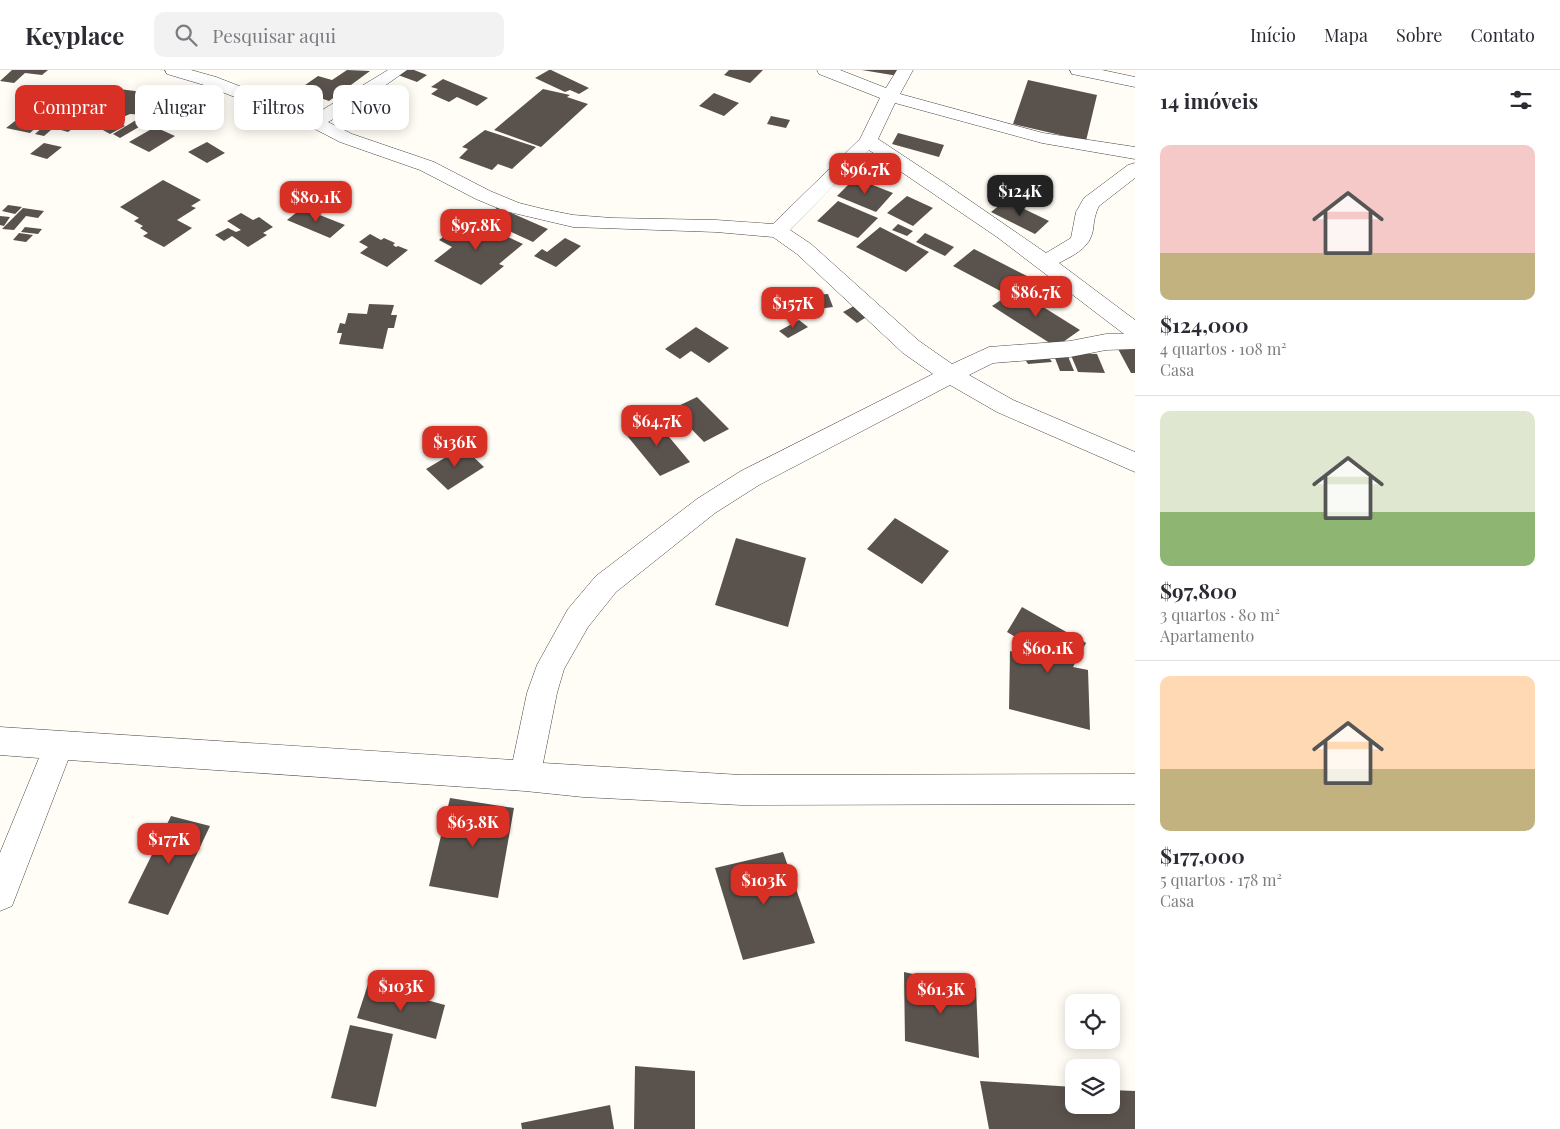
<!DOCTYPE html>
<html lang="pt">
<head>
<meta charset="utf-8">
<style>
  :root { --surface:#fff; --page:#f2f2f3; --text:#2b2b33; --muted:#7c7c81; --line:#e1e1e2; --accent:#d93025 }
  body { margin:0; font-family:"Playfair Display",serif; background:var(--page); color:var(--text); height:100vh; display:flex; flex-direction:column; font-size:19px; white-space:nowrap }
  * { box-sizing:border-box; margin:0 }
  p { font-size:16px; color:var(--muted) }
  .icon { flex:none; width:28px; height:28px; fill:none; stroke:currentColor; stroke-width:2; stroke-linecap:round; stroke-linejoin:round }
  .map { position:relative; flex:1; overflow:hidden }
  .drawer { display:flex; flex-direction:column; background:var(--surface); width:425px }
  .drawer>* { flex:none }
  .guide { position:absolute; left:15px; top:15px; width:475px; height:45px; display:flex; gap:10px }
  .fabs { position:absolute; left:1065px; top:924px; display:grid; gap:10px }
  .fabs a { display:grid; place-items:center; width:55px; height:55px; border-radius:10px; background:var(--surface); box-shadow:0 2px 12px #0003; font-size:25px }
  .price { position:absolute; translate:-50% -42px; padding:0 11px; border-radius:10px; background:var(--accent); color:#fff; font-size:16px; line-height:32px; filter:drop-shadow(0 1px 2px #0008) }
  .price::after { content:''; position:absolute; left:50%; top:30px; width:15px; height:11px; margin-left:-8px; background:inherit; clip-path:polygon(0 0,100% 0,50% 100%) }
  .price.active { background:#222; color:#fff }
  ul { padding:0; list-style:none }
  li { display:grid; align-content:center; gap:10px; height:265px; padding:0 25px }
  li+li { border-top:1px solid var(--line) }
  li span { display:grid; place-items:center; height:155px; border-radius:10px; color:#555 }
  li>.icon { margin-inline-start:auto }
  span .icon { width:90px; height:90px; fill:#fffc; stroke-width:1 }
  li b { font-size:21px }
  h2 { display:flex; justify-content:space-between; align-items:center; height:60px; padding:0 25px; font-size:21px }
  .chip { padding:0 18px; border-radius:10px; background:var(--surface); box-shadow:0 2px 12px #0003; font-size:18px; line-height:45px }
  .chip.active { background:var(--accent); color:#fff }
  header { display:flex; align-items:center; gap:30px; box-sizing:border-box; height:70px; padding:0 25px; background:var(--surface); border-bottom:1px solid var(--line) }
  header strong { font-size:24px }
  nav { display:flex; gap:28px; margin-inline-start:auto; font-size:18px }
  .search { width:350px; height:45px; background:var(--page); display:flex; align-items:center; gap:12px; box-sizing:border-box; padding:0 18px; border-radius:10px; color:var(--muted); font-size:19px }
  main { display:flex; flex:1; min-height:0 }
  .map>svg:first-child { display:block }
</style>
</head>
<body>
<header>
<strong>Keyplace</strong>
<div class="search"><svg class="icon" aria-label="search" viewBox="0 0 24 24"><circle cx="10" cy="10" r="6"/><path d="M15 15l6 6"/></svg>Pesquisar aqui</div>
<nav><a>Início</a><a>Mapa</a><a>Sobre</a><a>Contato</a></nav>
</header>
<main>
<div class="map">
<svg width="1135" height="1059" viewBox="0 0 1135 1059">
  <rect width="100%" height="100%" fill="#fffdf5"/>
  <!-- building -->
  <path fill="#5a524d" d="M 12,0 L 48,0 L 42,5 L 25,3 L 14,13 L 0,11 Z
    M 347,0 L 370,1 L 329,31 L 298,20 L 318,6 L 332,10 Z
    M 405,0 L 414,0 L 427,5 L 417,12 L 398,5 Z
    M 549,0 L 551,0 L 589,18 L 579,24 L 570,20 L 565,22 L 535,8 Z
    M 729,0 L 763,0 L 750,13 L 724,5 Z
    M 862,0 L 899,0 L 898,6 Z
    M 443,9 L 488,28 L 477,36 L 457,27 L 449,32 L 431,24 L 438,19 L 431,17 Z
    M 1028,10 L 1097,25 L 1086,71 L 1013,54 Z
    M 119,19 L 143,22 L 151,27 L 146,29 L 157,31 L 145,45 L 130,44 L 123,47 L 110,39 L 99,44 L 85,35 Z
    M 543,19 L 570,25 L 567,27 L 588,34 L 541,77 L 494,60 Z
    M 714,23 L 739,33 L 724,46 L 699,36 Z
    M 31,35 L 59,40 L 39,54 L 15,49 Z
    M 56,45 L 66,47 L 44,66 L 35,64 Z
    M 771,46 L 790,50 L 786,58 L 767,54 Z
    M 69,47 L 83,51 L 68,62 L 54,58 Z
    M 108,48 L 113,51 L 99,58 L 94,56 Z
    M 136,50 L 144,54 L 120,68 L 113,64 Z
    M 15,51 L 39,55 L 30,63 L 6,58 Z
    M 116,51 L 125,56 L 110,64 L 101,59 Z
    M 155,57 L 175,66 L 149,82 L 129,72 Z
    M 485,60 L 536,77 L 512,99 L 498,94 L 492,100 L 459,88 L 468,79 L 462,77 Z
    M 898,63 L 944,75 L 939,87 L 892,74 Z
    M 207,72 L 225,83 L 207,93 L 188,82 Z
    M 44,73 L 62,77 L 47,89 L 30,84 Z
    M 855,108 L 893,123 L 876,142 L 837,126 Z
    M 163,110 L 201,130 L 191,136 L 196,138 L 177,150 L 192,158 L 164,177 L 143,166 L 148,163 L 140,158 L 143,156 L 134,151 L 139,148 L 120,137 Z
    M 907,126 L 933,138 L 913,156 L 887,143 Z
    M 1006,130 L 1049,151 L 1035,164 L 991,142 Z
    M 838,131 L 878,148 L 858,168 L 817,151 Z
    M 8,135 L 22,137 L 15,144 L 2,141 Z
    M 498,137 L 548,159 L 533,172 L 483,149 Z
    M 23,138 L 44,141 L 38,148 L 26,146 L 14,160 L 2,159 Z
    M 302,138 L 345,155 L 330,168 L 287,150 Z
    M 241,143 L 253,150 L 259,147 L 273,157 L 263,163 L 267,165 L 248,177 L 232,166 L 224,171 L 215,165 L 228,158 L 236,162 L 241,160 L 227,151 Z
    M 0,146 L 10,147 L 4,156 L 0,155 Z
    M 468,148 L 523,174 L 499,194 L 504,196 L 481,215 L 434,191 L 452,177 L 439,170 Z
    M 898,154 L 913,161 L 907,166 L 892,160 Z
    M 25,157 L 42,159 L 38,164 L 21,162 Z
    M 880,157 L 929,182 L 906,202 L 856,177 Z
    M 19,163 L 33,165 L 26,172 L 13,170 Z
    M 925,163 L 954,177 L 945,186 L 916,172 Z
    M 370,164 L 381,170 L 384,168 L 395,173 L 393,175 L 396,177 L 398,176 L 408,180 L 387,197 L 360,183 L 368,177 L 359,172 Z
    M 565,168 L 581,176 L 556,197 L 534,186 L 542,179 L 547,182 Z
    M 974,179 L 1027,206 L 1006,224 L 953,196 Z
    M 1016,220 L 1080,260 L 1056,277 L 992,236 Z
    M 828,224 L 833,237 L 818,239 L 812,225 Z
    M 369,234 L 394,235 L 391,245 L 397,245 L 394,258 L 388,258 L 383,279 L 339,274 L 342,263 L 337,263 L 340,253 L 345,254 L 348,243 L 367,244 Z
    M 854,236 L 868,246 L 857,253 L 843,242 Z
    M 799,250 L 808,257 L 788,268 L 779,261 Z
    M 696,257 L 729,278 L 709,293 L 691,281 L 680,289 L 665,279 Z
    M 1117,277 L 1135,277 L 1135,303 L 1131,303 Z
    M 1046,283 L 1052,292 L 1028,294 L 1022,285 Z
    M 1053,283 L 1067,284 L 1074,301 L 1060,301 Z
    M 1070,283 L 1097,284 L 1105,303 L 1078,302 Z
    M 697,327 L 729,359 L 704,372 L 672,339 Z
    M 654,349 L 690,392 L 660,406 L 624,362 Z
    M 463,377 L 484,397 L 448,420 L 426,399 Z
    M 895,448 L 949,481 L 922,514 L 867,479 Z
    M 736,468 L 806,488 L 788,557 L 715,535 Z
    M 1022,537 L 1086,573 L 1073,597 L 1088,600 L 1090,660 L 1009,639 L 1010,581 L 1062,594 L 1007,562 Z
    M 450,728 L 514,738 L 498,828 L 429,816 Z
    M 171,746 L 210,756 L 168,845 L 128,833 Z
    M 783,782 L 815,873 L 743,890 L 715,798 Z
    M 904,902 L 976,918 L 979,988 L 905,971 Z
    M 368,914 L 445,935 L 436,969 L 357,948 Z
    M 350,955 L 393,964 L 376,1037 L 331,1028 Z
    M 635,996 L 695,1001 L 695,1059 L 634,1059 Z
    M 980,1011 L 1074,1017 L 1074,1035 L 1111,1035 L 1111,1020 L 1135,1021 L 1135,1059 L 989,1059 Z
    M 610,1035 L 614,1059 L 522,1059 L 521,1053 Z"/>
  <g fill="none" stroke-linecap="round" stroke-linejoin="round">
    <defs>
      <path id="minor" d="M 165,0 L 191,0 L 216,7 L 314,45 L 388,0 L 407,0 L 352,39 L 328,52 L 352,64 L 434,92 L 490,121 L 519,133 L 543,139 L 573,145 L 612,148 L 716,150 L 773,154 L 860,69 L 880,28 L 819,4 L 817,0 L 840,0 L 886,18 L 897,0 L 913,0 L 900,24 L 1043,63 L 1135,77 L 1135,89 L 1042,73 L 895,33 L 878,69 L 943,112 L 1046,183 L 1071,168 L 1076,142 L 1084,128 L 1128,95 L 1135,93 L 1135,108 L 1099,136 C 1095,144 1094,151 1093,160 C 1090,178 1074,185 1059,193 L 1135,250 L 1135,279 L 1106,280 L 1070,287 L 993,293 L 969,305 L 1013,330 L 1135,382 L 1135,402 L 997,342 L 950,315 L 759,415 L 715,443 L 616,522 L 588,557 L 564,599 L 557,623 L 543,693 L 741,705 L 1135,704 L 1135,734 L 741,735 L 583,727 L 525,721 L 68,690 L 12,836 L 0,841 L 0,783 L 39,688 L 0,685 L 0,657 L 513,690 L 527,623 L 537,595 L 568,539 L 596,506 L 697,429 L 741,401 L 933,304 L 903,283 L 797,184 L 773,167 L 716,162 L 573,157 L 505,141 L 476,129 L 420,100 L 340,72 L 309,56 L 204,15 L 167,4 ZM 869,80 L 997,167 L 1124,264 L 1106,264 L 1070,271 L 989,277 L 952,294 L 919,271 L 811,174 L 790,160 Z
        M 1070,0 L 1102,0 L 1135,7 L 1135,17 L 1072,4 Z"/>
    </defs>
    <!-- minor casing -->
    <use href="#minor" stroke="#444" stroke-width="1"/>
    <!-- minor -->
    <use href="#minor" fill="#fff" fill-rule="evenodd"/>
  </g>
</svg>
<div class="fabs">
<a><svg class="icon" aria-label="locate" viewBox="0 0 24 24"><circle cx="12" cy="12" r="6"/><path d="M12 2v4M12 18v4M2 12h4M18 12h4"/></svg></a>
<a><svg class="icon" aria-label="layers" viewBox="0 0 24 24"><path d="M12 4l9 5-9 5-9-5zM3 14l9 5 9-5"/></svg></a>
</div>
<b class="price" style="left:865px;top:125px">$96.7K</b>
<b class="price active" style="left:1020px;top:147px">$124K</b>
<b class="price" style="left:316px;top:153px">$80.1K</b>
<b class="price" style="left:476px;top:181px">$97.8K</b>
<b class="price" style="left:1036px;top:248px">$86.7K</b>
<b class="price" style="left:793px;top:259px">$157K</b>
<b class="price" style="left:657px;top:377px">$64.7K</b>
<b class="price" style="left:455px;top:398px">$136K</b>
<b class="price" style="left:1048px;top:604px">$60.1K</b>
<b class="price" style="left:473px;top:778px">$63.8K</b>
<b class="price" style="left:169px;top:795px">$177K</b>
<b class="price" style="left:764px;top:836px">$103K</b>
<b class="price" style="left:401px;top:942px">$103K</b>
<b class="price" style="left:941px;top:945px">$61.3K</b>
<div class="guide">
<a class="chip active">Comprar</a>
<a class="chip">Alugar</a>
<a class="chip">Filtros</a>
<a class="chip">Novo</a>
</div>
</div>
<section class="drawer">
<h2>14 imóveis<svg class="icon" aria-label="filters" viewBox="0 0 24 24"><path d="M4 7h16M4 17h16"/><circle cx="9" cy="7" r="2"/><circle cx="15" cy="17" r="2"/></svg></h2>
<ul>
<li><span style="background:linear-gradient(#f6c9c9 70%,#c2b280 0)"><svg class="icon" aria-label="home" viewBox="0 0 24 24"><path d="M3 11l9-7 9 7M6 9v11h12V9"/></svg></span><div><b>$124,000</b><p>4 quartos · 108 m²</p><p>Casa</p></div></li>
<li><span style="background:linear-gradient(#dfe7d0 65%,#8fb573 0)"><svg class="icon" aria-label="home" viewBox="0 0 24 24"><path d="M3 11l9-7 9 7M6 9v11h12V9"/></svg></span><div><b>$97,800</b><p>3 quartos · 80 m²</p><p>Apartamento</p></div></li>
<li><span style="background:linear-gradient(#ffd9b3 60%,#c2b280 0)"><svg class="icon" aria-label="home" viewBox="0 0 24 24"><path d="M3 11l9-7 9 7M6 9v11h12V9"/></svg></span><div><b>$177,000</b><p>5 quartos · 178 m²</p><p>Casa</p></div></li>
</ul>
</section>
</main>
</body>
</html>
